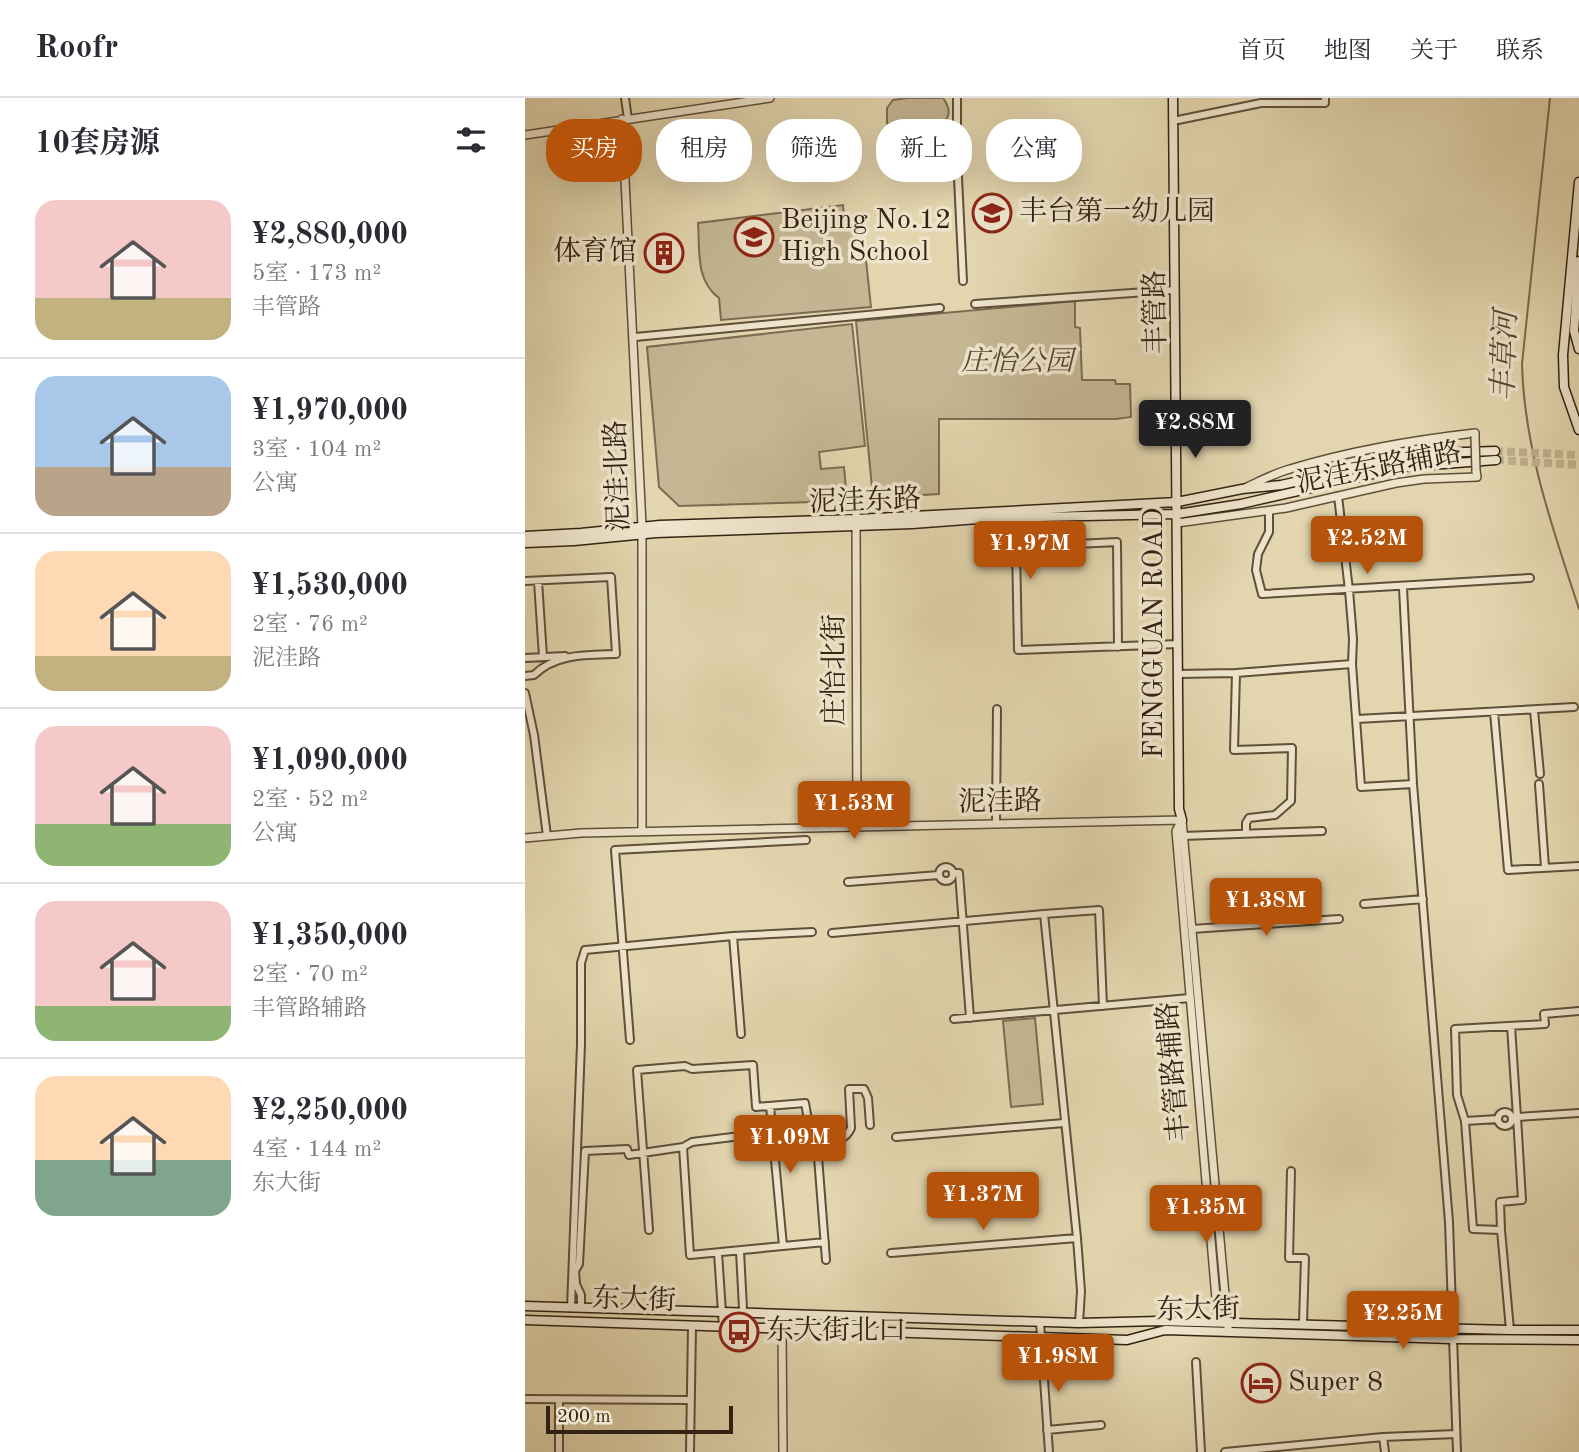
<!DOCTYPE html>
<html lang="zh">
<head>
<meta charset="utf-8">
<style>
  :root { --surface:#fff; --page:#f7f7f7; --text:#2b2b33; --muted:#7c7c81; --line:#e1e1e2; --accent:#b45309 }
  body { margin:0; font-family:"Old Standard TT","Noto Serif SC",serif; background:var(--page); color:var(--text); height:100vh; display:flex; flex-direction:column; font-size:26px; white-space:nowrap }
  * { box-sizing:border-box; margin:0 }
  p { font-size:23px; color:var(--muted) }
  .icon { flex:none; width:38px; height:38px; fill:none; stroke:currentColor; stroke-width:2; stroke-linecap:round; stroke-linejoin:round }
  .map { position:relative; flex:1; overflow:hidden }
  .details { display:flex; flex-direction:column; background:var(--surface); width:525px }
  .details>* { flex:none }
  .banner { position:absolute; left:21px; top:21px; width:665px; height:63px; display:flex; gap:14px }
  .scale { position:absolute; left:21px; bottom:18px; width:187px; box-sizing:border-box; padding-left:7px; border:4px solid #342213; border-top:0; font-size:19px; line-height:24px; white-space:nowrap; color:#342213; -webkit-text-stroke:5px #ede4cb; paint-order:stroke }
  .price { position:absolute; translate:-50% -60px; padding:0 16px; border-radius:7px; background:var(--accent); color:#fff; font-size:23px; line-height:46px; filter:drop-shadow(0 2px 4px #0008) }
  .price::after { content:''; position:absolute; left:50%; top:42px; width:21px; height:16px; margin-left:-10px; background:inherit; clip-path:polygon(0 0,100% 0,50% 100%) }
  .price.selected { background:#222; color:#fff }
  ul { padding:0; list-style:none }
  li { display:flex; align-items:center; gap:21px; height:175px; padding:0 35px }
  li+li { border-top:2px solid var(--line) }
  li span { display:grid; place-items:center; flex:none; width:196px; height:140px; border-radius:21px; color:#555 }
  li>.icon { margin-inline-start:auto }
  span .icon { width:84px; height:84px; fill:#fffc; stroke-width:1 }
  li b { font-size:30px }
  h2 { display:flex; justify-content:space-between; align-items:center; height:84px; padding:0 35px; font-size:30px }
  .chip { padding:0 24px; border-radius:28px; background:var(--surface); box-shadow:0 7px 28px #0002; font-size:24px; line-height:63px }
  .chip.selected { background:var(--accent); color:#fff }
  header { display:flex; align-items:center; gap:42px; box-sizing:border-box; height:98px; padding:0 35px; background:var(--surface); border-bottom:2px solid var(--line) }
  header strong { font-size:33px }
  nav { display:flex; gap:38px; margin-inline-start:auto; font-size:24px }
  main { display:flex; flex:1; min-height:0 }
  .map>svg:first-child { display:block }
</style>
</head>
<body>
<header>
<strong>Roofr</strong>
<nav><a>首页</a><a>地图</a><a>关于</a><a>联系</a></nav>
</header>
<main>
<section class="details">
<h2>10套房源<svg class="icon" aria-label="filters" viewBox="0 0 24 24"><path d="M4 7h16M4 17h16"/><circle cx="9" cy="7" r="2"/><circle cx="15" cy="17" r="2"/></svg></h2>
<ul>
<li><span style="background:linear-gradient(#f6c9c9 70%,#c2b280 0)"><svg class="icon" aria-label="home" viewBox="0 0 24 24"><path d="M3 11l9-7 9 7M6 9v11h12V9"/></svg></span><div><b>¥2,880,000</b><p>5室 · 173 m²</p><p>丰管路</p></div></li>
<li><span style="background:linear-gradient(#a9c7e8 65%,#b9a48a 0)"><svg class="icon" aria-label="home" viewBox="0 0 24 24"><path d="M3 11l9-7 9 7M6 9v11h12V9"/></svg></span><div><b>¥1,970,000</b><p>3室 · 104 m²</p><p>公寓</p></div></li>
<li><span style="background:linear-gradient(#ffd9b3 75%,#c2b280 0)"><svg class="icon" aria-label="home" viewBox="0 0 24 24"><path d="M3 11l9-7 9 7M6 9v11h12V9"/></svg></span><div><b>¥1,530,000</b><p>2室 · 76 m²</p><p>泥洼路</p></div></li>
<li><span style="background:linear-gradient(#f6c9c9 70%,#8fb573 0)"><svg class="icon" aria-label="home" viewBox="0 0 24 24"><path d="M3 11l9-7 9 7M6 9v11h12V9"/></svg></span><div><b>¥1,090,000</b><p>2室 · 52 m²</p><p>公寓</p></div></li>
<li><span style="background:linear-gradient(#f6c9c9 75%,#8fb573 0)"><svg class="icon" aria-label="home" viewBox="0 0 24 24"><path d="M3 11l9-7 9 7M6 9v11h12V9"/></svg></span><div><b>¥1,350,000</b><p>2室 · 70 m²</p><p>丰管路辅路</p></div></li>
<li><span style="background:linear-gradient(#ffd9b3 60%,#7fa58c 0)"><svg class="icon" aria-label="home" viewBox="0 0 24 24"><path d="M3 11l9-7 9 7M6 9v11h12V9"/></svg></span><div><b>¥2,250,000</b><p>4室 · 144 m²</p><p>东大街</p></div></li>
</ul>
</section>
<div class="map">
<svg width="1054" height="1354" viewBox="0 0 1054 1354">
  <rect width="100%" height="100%" fill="#e3d6af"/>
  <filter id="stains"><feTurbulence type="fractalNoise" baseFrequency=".00286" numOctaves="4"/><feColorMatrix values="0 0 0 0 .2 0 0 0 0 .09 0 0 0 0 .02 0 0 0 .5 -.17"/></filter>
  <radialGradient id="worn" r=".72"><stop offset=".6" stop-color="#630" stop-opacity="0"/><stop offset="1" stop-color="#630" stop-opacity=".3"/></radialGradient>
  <!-- park -->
  <path fill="#c5b794" stroke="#7c6c54" stroke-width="2" d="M 382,0 L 418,0 C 439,29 396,32 378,36 L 367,31 L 362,25 L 362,10 L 368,2 Z
    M 318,107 L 319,117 L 338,134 L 346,209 L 196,222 L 194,200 C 170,182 175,152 173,125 Z
    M 550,203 L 550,229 L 555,230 L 557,282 L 590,282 L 591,286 L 605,286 L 606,319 L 591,321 L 414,321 L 414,396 L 348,400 L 331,223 Z
    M 327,226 L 340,348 L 294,354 L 296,371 L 319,369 L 322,403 L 154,408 L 134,389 L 122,249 Z
    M 510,920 L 518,1006 L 486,1009 L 478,923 Z"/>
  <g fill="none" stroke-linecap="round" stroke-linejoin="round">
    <!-- stream -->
    <path stroke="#7a6951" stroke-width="2" d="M 1025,0 L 997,266 C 999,351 1028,431 1054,511"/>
    <!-- secondary-tunnel -->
    <path stroke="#c0b290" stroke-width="8" stroke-dasharray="8 4" stroke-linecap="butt" d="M 970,353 L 1054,357
      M 971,362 L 1054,367"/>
    <defs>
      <path id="minor" d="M 100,0 L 103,21
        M 432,0 L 432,59 L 438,183
        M 653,22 L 736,5 L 800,5 L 800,0
        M 450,206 L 650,192
        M 110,239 L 415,210
        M 813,398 L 824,492 L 828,541 L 827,566 L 836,689 L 888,686
        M 744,416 L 744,434 L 733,456 L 731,472 L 737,496 L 1005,480
        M 0,483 L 86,479 L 91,556 C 63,557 31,555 9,577 L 0,578
        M 13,483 L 18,559
        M 878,490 L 888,686 L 924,1124 L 932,1354
        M 593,549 L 592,444 L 491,449 L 493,552 L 653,546
        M 0,560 L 40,558
        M 711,575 L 709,652 L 767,650 L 766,703 L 750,717 L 724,720 L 721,725 L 721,734
        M 653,576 L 711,575 L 827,566
        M 0,595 L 9,637 L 22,738
        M 1009,612 L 1015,676
        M 969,614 L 983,772 L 1054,768
        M 832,621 L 1049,609
        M 1014,686 L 1020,769
        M 471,726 L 472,611
        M 658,738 L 797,733
        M414 776a7 7 0 1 1 14 0a7 7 0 1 1-14 0Z
        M 428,775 L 434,775 L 445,920
        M 323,784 L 414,777
        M 839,806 L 898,801
        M 519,816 L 574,812 L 578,908
        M 667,831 L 814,821
        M 307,835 L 519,816 L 552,1140 L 556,1193 L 554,1225
        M 208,838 L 216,936
        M 429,921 L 665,900
        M 986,928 L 992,1019 L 987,1020
        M 105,942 L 90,752 L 281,742
        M 245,1008 L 258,1148
        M973 1021a7 7 0 1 1 14 0a7 7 0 1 1-14 0Z
        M 940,1023 L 973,1021
        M 371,1039 L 539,1025
        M 292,1046 C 306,1044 320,1044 326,1030 L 324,991 L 339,991 L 343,1000 L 345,1027
        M 158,1049 L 167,1044 L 248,1034
        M 766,1073 L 764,1160 L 780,1160 L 778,1225
        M 124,1132 L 112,972 L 160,968 L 167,971 L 228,967 L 231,1009 L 280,1005 L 286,1039 L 292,1046 L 301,1162
        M 976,1132 L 975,1104 L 997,1102 L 992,1019 L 1054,1015
        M 215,1153 L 219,1230
        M 193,1155 L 198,1229
        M 366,1155 L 552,1140
        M 46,1210 L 56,946 L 56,865 L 60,852 L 208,838 L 287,834
        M 56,1210 L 56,1197 L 51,1186 L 50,1173 L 54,1166 L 60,1053 L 102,1051 L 104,1057 L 158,1049 L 165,1157 L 300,1144
        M 515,1224 L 524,1354
        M 985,1232 L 976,1132 L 948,1131 L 940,1023 L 932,997 L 930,931 L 1020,926 L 1019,916 L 1054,913
        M 671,1264 L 676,1354
        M 0,1301 L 165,1302
        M 522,1332 L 576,1327
        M 858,1339 L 931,1336
        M 34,1354 L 34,1301
        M 165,1354 L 167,1228
        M 700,1354 L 858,1339 L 860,1354"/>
      <path id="tertiary" d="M 97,21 L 117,428 L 117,733
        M 0,37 L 245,0
        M 720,390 C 735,383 750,375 765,371 C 825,353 888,342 950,335 L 950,338
        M 331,414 L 332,729
        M 652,425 L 761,410 L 871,385 L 899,381 L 952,379 L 951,373
        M 657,722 L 703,1230
        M 657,722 L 651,733 L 693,1224
        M 0,740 L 56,735 L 657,722
        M 257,1231 L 258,1354"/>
      <path id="secondary" d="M 648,0 L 654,711 L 657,722
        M 1054,84 L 1038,257 L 1039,289 L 1054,332
        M 1054,163 L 1049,233 L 1054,251
        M 0,438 L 56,435 L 135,427 L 332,421 L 652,404 L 717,391 L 756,387 L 877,360 L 911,355 L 970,353
        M 0,445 L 49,443 L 131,435 L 387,426 L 467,420 L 652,416 L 716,406 L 879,369 L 971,362
        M 0,1208 L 554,1225 L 634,1223 L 985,1232 L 1054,1232
        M 0,1222 L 602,1242 L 640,1232 L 927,1241 L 1054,1242"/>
    </defs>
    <!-- minor casing -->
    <use href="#minor" stroke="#604f3a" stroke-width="10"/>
    <!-- tertiary casing -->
    <use href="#tertiary" stroke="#604f3a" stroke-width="10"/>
    <!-- secondary casing -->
    <use href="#secondary" stroke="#342213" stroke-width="11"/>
    <!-- minor -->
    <use href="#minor" stroke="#ede4cb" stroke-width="6"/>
    <!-- tertiary -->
    <use href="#tertiary" stroke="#ede4cb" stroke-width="7"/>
    <!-- secondary -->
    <use href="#secondary" stroke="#ede4cb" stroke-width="8"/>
    <defs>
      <path id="tertiary-bridge" d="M 950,338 L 951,373"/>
    </defs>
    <!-- tertiary-bridge casing -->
    <use href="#tertiary-bridge" stroke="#604f3a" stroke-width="10" stroke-linecap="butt"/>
    <!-- tertiary-bridge -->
    <use href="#tertiary-bridge" stroke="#ede4cb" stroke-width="7"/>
  </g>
  <!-- icons -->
  <defs>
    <symbol id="school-ring" viewBox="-11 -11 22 22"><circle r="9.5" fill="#ede4cb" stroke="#8f2418" stroke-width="1.5"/><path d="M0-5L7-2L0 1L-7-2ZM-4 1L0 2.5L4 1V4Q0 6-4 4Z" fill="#8f2418"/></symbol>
    <symbol id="building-ring" viewBox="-11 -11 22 22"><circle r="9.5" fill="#ede4cb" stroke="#8f2418" stroke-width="1.5"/><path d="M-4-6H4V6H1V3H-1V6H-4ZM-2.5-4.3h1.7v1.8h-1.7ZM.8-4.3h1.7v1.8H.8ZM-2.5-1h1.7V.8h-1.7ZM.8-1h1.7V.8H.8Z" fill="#8f2418"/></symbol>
    <symbol id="bus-ring" viewBox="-11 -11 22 22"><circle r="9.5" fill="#ede4cb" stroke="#8f2418" stroke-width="1.5"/><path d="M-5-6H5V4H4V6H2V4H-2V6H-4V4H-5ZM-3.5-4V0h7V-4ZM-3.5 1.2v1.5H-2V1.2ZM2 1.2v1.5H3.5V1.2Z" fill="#8f2418"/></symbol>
    <symbol id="hotel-ring" viewBox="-11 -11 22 22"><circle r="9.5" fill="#ede4cb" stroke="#8f2418" stroke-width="1.5"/><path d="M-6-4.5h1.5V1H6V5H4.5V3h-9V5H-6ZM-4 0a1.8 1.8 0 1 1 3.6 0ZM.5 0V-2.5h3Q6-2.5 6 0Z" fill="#8f2418"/></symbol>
  </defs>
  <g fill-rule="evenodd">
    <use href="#school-ring" x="445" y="93" width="44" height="44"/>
    <use href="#school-ring" x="207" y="117" width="44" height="44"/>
    <use href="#building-ring" x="117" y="133" width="44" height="44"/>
    <use href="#bus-ring" x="192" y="1212" width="44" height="44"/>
    <use href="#hotel-ring" x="714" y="1263" width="44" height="44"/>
  </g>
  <g text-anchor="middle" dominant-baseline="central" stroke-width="7" stroke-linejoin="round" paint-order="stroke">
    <!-- poi labels -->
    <g font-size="28" fill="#342213" stroke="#ede4cb" text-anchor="start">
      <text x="494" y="115">丰台第一幼儿园</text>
      <text x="256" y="123">Beijing No.12<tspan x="256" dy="32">High School</tspan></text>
      <text x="112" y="155" text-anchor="end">体育馆</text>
      <text x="241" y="1234">东大街北口</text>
      <text x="763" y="1285">Super 8</text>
    </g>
    <!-- street labels -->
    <g font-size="28" fill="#342213" stroke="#ede4cb">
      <text transform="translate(632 214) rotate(-91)">丰管路</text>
      <text transform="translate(854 371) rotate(-11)">泥洼东路辅路</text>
      <text transform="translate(94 378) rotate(-92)">泥洼北路</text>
      <text transform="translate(340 404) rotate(-2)">泥洼东路</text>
      <text transform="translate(630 535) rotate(-90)">FENGGUAN ROAD</text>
      <text transform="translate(311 572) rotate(-90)">庄怡北街</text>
      <text transform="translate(475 705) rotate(-1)">泥洼路</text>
      <text transform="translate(650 974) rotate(-95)">丰管路辅路</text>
      <text transform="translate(109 1203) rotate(2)">东大街</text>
      <text transform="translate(673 1213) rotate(-1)">东大街</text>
    </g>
    <!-- park labels -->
    <g font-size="28" font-style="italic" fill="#584733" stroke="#ede4cb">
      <text x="492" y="265">庄怡公园</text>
    </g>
    <!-- water labels -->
    <g font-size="30" font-style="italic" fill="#574632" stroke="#ede4cb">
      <text transform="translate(981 258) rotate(-88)">丰草河</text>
    </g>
  </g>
  <rect width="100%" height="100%" filter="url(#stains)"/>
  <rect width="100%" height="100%" fill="url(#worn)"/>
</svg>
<div class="scale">200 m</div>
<b class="price selected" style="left:670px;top:362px">¥2.88M</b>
<b class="price" style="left:842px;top:478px">¥2.52M</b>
<b class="price" style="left:505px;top:483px">¥1.97M</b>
<b class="price" style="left:329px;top:743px">¥1.53M</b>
<b class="price" style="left:741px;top:840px">¥1.38M</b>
<b class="price" style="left:265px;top:1077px">¥1.09M</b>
<b class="price" style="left:458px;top:1134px">¥1.37M</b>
<b class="price" style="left:681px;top:1147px">¥1.35M</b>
<b class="price" style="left:878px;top:1253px">¥2.25M</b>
<b class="price" style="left:533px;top:1296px">¥1.98M</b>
<div class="banner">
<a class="chip selected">买房</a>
<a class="chip">租房</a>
<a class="chip">筛选</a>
<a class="chip">新上</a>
<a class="chip">公寓</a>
</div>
</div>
</main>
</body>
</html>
